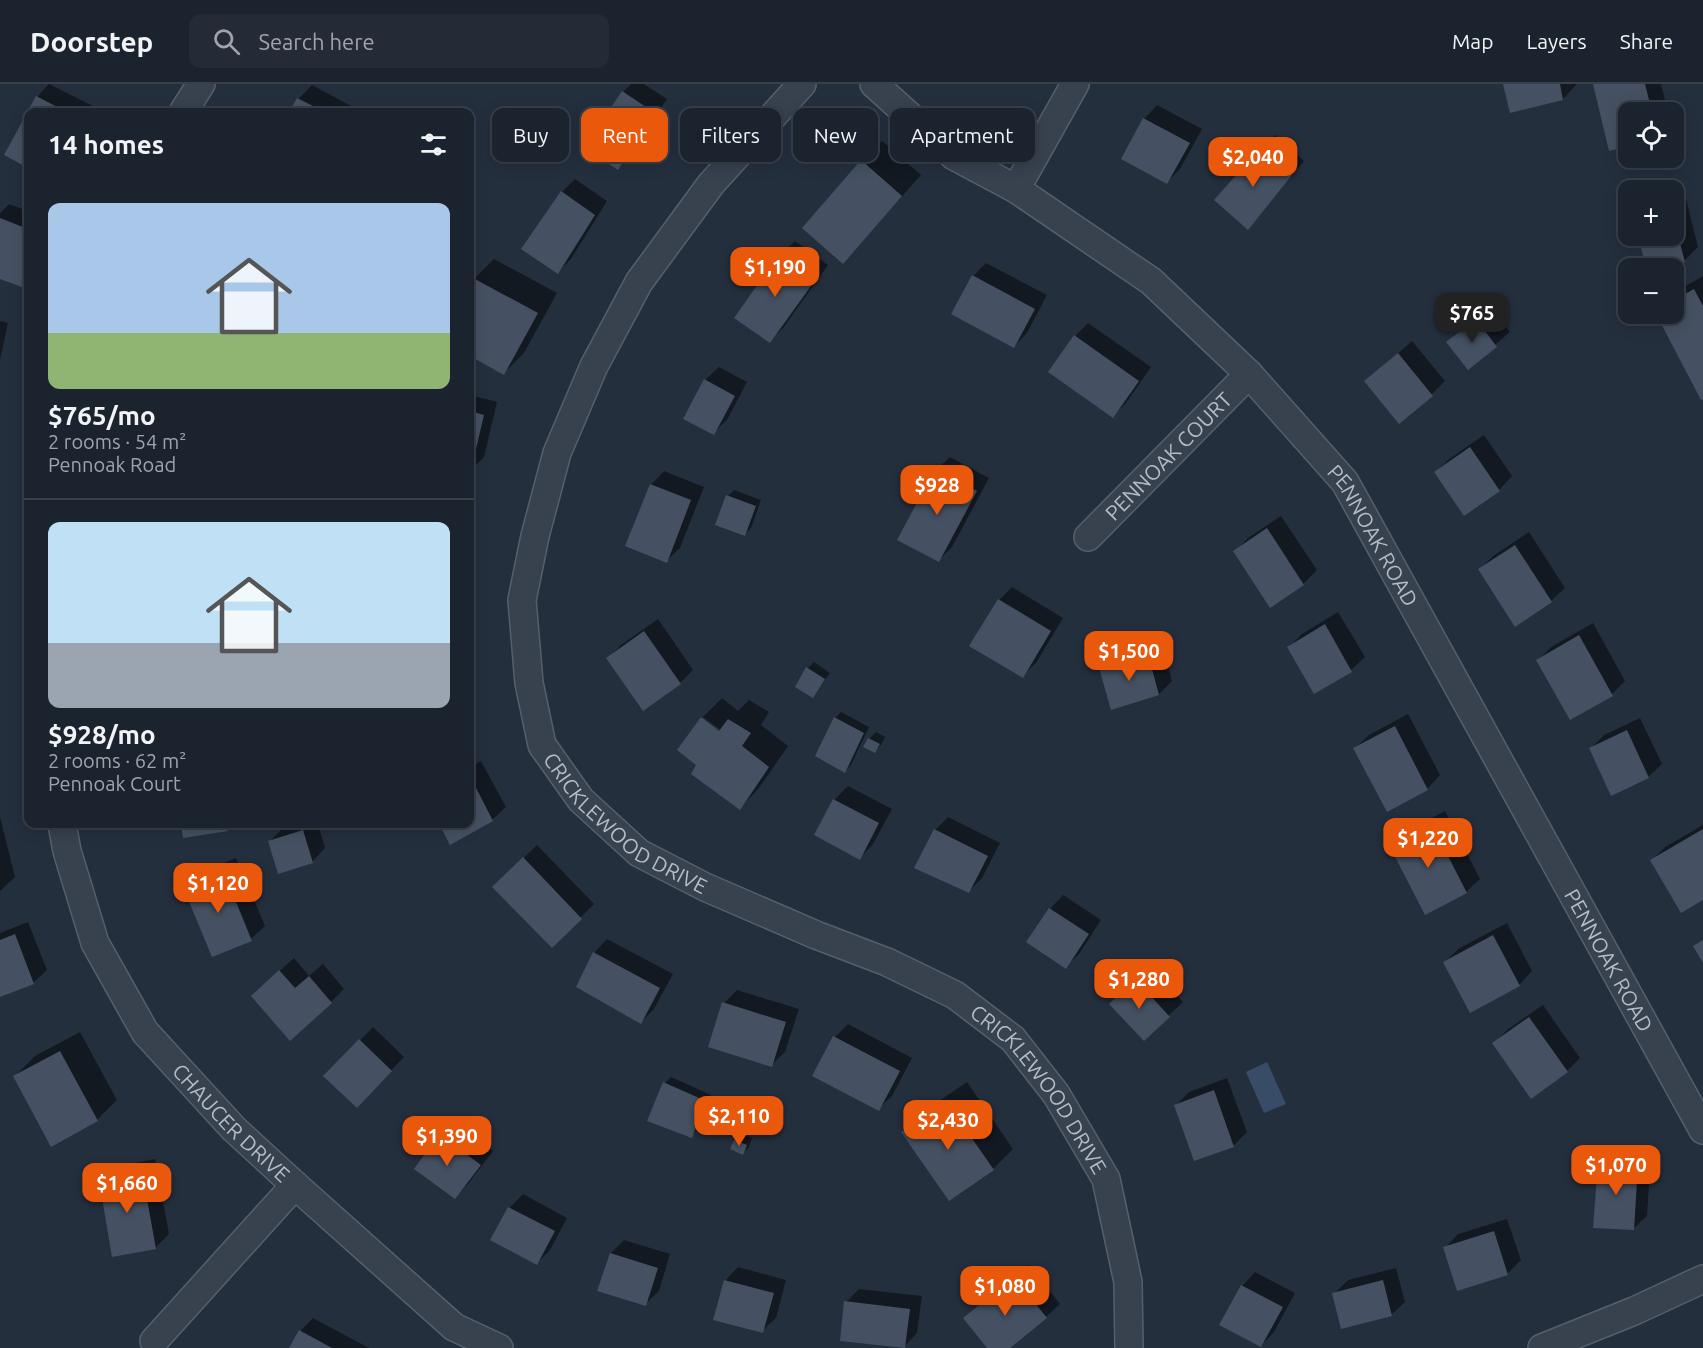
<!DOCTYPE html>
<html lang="en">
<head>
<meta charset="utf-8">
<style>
  :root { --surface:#1b232e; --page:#242b36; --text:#f1f3f6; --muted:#a0a4aa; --line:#39404a; --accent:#ea580c }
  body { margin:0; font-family:Ubuntu,sans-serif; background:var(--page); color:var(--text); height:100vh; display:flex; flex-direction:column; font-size:22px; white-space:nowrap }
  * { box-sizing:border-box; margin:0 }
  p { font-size:20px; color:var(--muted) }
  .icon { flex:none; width:33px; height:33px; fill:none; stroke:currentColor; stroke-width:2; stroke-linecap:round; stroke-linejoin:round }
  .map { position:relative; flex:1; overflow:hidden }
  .sheet { position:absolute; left:24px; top:24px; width:450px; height:720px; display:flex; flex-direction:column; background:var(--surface); border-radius:12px; box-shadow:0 3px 15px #0003,0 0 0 2px var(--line) }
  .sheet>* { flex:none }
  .banner { position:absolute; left:492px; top:24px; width:570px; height:54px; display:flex; gap:12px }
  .fabs { position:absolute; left:1618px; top:18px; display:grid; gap:12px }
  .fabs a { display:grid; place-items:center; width:66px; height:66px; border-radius:12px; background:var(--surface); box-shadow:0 3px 15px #0003,0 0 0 2px var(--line); font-size:30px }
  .price { position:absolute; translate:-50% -51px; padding:0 14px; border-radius:12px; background:var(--accent); color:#fff; font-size:20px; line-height:39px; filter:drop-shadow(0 2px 3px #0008) }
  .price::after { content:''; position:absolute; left:50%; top:36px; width:18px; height:14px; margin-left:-9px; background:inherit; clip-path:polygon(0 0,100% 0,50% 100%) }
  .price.on { background:#222; color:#fff }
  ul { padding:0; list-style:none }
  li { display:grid; align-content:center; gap:12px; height:318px; padding:0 24px }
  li+li { border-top:2px solid var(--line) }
  li span { display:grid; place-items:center; height:186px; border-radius:12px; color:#555 }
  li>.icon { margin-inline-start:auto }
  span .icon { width:108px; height:108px; fill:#fffc; stroke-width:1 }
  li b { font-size:26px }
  h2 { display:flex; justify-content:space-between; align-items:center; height:72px; padding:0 24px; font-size:26px }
  .tag { padding:0 21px; border-radius:12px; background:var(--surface); box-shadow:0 3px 15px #0003,0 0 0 2px var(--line); font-size:21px; line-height:54px }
  .tag.on { background:var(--accent); color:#fff }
  header { display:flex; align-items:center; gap:36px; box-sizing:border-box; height:84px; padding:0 30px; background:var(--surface); border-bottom:2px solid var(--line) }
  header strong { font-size:28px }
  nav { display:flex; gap:33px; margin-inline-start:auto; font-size:21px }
  .search { width:420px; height:54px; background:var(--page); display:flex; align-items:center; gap:15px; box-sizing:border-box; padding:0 21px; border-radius:12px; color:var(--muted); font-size:22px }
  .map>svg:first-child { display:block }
</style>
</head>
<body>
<header>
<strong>Doorstep</strong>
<div class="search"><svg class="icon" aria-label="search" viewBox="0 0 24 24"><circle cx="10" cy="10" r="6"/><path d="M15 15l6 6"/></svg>Search here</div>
<nav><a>Map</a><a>Layers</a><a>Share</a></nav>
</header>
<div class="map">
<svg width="1703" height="1264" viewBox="0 0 1703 1264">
  <rect width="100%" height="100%" fill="#242f3e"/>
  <!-- water -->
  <path fill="#394c67" d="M 1267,978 L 1286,1020 L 1264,1029 L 1246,988 Z"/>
  <!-- shadow -->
  <path fill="#0007" fill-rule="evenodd" d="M 49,0 L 95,23 L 92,28 L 28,28 L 28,82 L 6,70 L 37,13 Z
    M 631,0 L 644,0 L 667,15 L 631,71 L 618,84 L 623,8 Z
    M 1504,0 L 1576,0 L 1576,1 L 1563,15 Z
    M 1595,0 L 1661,0 L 1668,28 L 1629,28 L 1629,60 Z
    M 312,1 L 353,23 L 350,28 L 291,28 L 298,15 Z
    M 1157,21 L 1202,45 L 1180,85 L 1167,98 L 1144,35 Z
    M 1275,51 L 1304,77 L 1247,143 L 1262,64 Z
    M 882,57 L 921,91 L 843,178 L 804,143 Z
    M 575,95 L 607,117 L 571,175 L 558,188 L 562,108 Z
    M 1682,99 L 1698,163 L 1684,177 L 1648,184 L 1640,152 L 1674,152 L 1676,109 L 1674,106 L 1654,106 Z
    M 9,120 L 28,127 L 28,195 L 22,202 L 0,193 L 0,129 Z
    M 795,157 L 828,181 L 783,244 L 770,257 L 781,170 Z
    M 494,175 L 557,209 L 524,269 L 504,289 L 470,271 L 470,204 L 474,195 Z
    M 986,179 L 1047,211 L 1027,249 L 1014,262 L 973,192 Z
    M 1703,192 L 1703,313 L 1702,314 L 1658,230 L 1674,230 L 1674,209 Z
    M 1490,223 L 1510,248 L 1468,284 L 1448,258 Z
    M 0,237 L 8,239 L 0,276 Z
    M 1088,239 L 1151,283 L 1126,319 L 1112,333 L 1075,252 Z
    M 1412,257 L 1445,297 L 1432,310 L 1366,298 Z
    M 719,283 L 747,298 L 727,336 L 713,349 L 705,296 Z
    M 470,311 L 497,318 L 484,373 L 470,387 Z
    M 1484,351 L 1512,392 L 1499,406 L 1464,430 L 1436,388 L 1449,375 Z
    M 950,373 L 989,394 L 952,463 L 939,476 L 936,386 Z
    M 664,387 L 704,403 L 680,464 L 666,477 L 651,401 Z
    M 734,406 L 761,416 L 751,444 L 745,450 L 728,412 Z
    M 1281,432 L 1317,486 L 1303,500 L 1270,522 L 1235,468 L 1248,454 Z
    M 470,435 L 473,436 L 470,451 Z
    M 1529,448 L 1565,504 L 1551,517 L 1480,485 L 1493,472 Z
    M 1012,503 L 1063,534 L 1036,579 L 1022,592 L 999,516 Z
    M 1338,528 L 1365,573 L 1351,586 L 1314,608 L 1289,563 L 1302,550 Z
    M 658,535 L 693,586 L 680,599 L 608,574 L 621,561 Z
    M 1593,539 L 1625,597 L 1612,610 L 1538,576 L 1551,563 Z
    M 1161,557 L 1172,597 L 1159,610 L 1101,584 L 1114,571 Z
    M 814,578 L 830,589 L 813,612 L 808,584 Z
    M 722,614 L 738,627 L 749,616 L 769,628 L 761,641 L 788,662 L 759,704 L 740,724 L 698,681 L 702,634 ZM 703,633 L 726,650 L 724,653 L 703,637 Z
    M 841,628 L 869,643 L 851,681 L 845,687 L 835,634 Z
    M 1408,630 L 1440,691 L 1427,705 L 1355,664 L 1369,651 Z
    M 1640,634 L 1662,680 L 1648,693 L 1591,664 L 1604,651 Z
    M 876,648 L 885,653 L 881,661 L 875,667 L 869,655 Z
    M 481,677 L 506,723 L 492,736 L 450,759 L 440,740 L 470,740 L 470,683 Z
    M 848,702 L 892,725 L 873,760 L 860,774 L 816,750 L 835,715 Z
    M 1445,727 L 1480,795 L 1466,808 L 1391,762 L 1405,748 Z
    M 0,733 L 15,793 L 0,807 Z
    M 948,733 L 1000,759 L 982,794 L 969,807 L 935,746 Z
    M 183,740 L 233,740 L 227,746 L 184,752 Z
    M 299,740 L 318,740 L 325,764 L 312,778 L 269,758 L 283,744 Z
    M 1703,741 L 1703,814 L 1652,776 L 1665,763 Z
    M 537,761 L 594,820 L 552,862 L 494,803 Z
    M 236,774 L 265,842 L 251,855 L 213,872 L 185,803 L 198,790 Z
    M 1063,811 L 1101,836 L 1079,870 L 1065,883 L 1028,858 L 1050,825 Z
    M 28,838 L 47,886 L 33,899 L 0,912 L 0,849 Z
    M 1507,839 L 1532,887 L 1519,901 L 1445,878 L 1458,865 Z
    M 607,855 L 673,890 L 654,925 L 641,938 L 578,903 L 594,869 Z
    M 294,874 L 309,892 L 323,880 L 344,905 L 331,918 L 266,899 Z
    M 1150,883 L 1183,918 L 1144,955 L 1125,907 Z
    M 737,906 L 799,925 L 785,968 L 771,981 L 724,919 Z
    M 1543,921 L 1580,974 L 1567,987 L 1494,959 L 1507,946 Z
    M 848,940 L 912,974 L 892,1012 L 878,1025 L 835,953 Z
    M 373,943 L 404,973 L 370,1009 L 326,992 Z
    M 80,948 L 117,1016 L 97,1036 L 15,992 L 35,972 Z
    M 671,993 L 711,1011 L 697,1046 L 691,1052 L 665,999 Z
    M 1227,994 L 1247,1048 L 1234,1061 L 1195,1075 L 1176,1021 L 1189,1008 Z
    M 967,998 L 1013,1065 L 993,1085 L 903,1048 L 923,1028 Z
    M 454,1038 L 493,1067 L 468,1100 L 455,1113 L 416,1084 L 440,1051 Z
    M 741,1050 L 752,1054 L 749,1063 L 743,1069 L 735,1056 Z
    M 1612,1065 L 1651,1068 L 1647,1132 L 1633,1145 L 1599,1079 Z
    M 155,1075 L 169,1150 L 155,1164 L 100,1096 L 114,1083 Z
    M 523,1110 L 567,1134 L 550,1166 L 537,1179 L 492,1156 L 510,1123 Z
    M 1507,1135 L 1521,1176 L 1507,1190 L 1445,1164 L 1458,1150 Z
    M 624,1156 L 670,1170 L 659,1207 L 645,1220 L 611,1169 Z
    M 1029,1181 L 1060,1220 L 1046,1233 L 1008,1264 L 989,1264 L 965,1234 L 979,1221 Z
    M 738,1183 L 786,1196 L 776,1234 L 762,1247 L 725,1197 Z
    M 1396,1184 L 1405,1218 L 1391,1231 L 1334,1210 L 1348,1196 Z
    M 1255,1188 L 1295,1209 L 1274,1248 L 1261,1262 L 1221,1241 L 1242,1202 Z
    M 859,1205 L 922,1212 L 917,1249 L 904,1263 L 846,1218 Z
    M 313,1234 L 369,1264 L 291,1264 L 300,1247 Z"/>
  <!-- building -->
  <path fill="#455162" d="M 1503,0 L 1560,0 L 1563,16 L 1510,29 Z
    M 1593,0 L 1645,0 L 1652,28 L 1629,28 L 1629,62 L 1609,67 Z
    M 622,7 L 655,29 L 618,86 L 584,64 Z
    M 36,12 L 67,28 L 28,28 L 28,84 L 4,71 Z
    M 297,14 L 325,28 L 289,28 Z
    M 1143,34 L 1190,59 L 1167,100 L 1121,75 Z
    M 1261,63 L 1292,91 L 1248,146 L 1214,116 Z
    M 861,76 L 902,112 L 843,180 L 802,144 Z
    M 561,107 L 595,131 L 558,190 L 521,165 Z
    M 0,134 L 28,145 L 28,187 L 22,203 L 0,195 Z
    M 1674,137 L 1685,178 L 1659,184 L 1646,184 L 1638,152 L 1674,152 Z
    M 780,169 L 816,195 L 770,259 L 734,234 Z
    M 972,191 L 1035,225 L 1014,264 L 951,230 Z
    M 473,194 L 538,229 L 504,291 L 470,272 L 470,201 Z
    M 1694,205 L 1703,222 L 1703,315 L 1701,316 L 1656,230 L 1674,230 L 1674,216 Z
    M 1476,235 L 1497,263 L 1468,286 L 1446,258 Z
    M 1074,251 L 1139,297 L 1113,334 L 1048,288 Z
    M 1398,269 L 1433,312 L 1399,340 L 1364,297 Z
    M 704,295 L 735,312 L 714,351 L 683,335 Z
    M 470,327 L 484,331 L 470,390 Z
    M 1470,363 L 1500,407 L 1464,432 L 1434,388 Z
    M 935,385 L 977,407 L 939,478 L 897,456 Z
    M 650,400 L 691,416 L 667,479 L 625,462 Z
    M 726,411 L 756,422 L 745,452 L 715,441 Z
    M 1267,444 L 1304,501 L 1270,524 L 1233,467 Z
    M 1515,461 L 1552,518 L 1515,543 L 1478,485 Z
    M 998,515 L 1051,547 L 1023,594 L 969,562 Z
    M 1325,540 L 1352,588 L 1314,610 L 1287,563 Z
    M 644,547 L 681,600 L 643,627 L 606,574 Z
    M 1579,551 L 1613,612 L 1570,636 L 1536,576 Z
    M 1148,570 L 1159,611 L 1111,626 L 1099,584 Z
    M 806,583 L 825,595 L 813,614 L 795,603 Z
    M 701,633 L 719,647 L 728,635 L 751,649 L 742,662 L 769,683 L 740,726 L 691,690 L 696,681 L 677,666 Z
    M 834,633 L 864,649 L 845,689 L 815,672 Z
    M 1395,642 L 1428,706 L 1387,728 L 1353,664 Z
    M 1627,646 L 1649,694 L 1611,712 L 1589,664 Z
    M 868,654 L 880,660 L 875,669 L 863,663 Z
    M 470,692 L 493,737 L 450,761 L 439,740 L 470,740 Z
    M 833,715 L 879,739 L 860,776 L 814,751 Z
    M 1431,739 L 1467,809 L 1425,831 L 1389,761 Z
    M 181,740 L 227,740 L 228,747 L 183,754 Z
    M 934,745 L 988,772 L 969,809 L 914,784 Z
    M 1703,745 L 1703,816 L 1681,829 L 1650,776 Z
    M 303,746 L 313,779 L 278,790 L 268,757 Z
    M 523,773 L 582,835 L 552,864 L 492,803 Z
    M 223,786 L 252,857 L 212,873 L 183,803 Z
    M 1049,824 L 1089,850 L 1066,885 L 1026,858 Z
    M 15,850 L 34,900 L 0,913 L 0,856 Z
    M 1493,851 L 1520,902 L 1470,929 L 1443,878 Z
    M 1703,856 L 1703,879 L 1693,862 Z
    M 593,868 L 660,904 L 641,940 L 576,903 Z
    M 279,886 L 295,904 L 309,892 L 332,919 L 290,957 L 251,912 Z
    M 1135,895 L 1170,933 L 1144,957 L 1109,920 Z
    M 722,918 L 786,938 L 772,983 L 708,963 Z
    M 1529,933 L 1568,988 L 1531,1015 L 1492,959 Z
    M 833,952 L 900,987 L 879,1027 L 812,992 Z
    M 359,955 L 392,987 L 357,1024 L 323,992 Z
    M 60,967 L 98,1037 L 51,1063 L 13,992 Z
    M 663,998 L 706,1017 L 692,1054 L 647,1037 Z
    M 1214,1006 L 1234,1063 L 1194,1077 L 1174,1021 Z
    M 946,1017 L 994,1086 L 949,1117 L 901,1048 Z
    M 439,1050 L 481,1081 L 455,1115 L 414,1085 Z
    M 734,1056 L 747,1061 L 743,1071 L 730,1065 Z
    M 1598,1078 L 1638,1081 L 1634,1146 L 1593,1144 Z
    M 142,1087 L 156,1165 L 112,1173 L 99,1096 Z
    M 508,1123 L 555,1147 L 537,1181 L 490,1156 Z
    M 1494,1147 L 1508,1191 L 1457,1207 L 1443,1163 Z
    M 610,1169 L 658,1184 L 646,1222 L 597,1207 Z
    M 1014,1193 L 1047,1234 L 1010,1264 L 987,1264 L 963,1234 Z
    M 724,1196 L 774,1209 L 763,1249 L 713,1236 Z
    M 1383,1196 L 1392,1232 L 1341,1245 L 1332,1209 Z
    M 1241,1201 L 1283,1223 L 1261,1263 L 1219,1241 Z
    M 844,1217 L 910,1225 L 905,1264 L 840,1257 Z
    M 299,1246 L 332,1264 L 289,1264 Z"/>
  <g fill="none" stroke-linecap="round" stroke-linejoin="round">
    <defs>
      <g id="minor">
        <path id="s1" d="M 802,0 L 711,100 L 639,198 L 594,282 L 557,369 L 535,452 L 522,516 L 529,599 L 542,661 L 581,716 L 639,769 L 705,803 L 816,851 L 887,878 L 955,911 L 1013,955 L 1056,1010 L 1106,1095 L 1128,1198 L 1129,1264"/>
        <path id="s2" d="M 874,0 L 954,72 L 1016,105 L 1151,197 L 1249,290 L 1345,398 L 1703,1046"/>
        <path d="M 183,28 L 201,0"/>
        <path d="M 1016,105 L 1075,0"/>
        <path id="s3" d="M 1088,453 L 1249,290"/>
        <path id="s4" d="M 62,740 L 67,767 L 95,859 L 145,948 L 234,1045 L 295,1101 L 454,1243 L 499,1264"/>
        <path d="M 154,1257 L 295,1101"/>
        <path d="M 1542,1264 L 1634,1227 L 1703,1195"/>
      </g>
    </defs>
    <!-- minor casing -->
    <use href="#minor" stroke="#565f6c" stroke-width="30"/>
    <!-- minor -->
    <use href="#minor" stroke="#38414e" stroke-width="27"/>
  </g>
  <g text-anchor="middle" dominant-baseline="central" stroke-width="5" stroke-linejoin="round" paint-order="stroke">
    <!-- street labels -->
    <g font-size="21" fill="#b4bcc9" stroke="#1d2633">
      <text stroke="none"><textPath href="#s3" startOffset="114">PENNOAK COURT</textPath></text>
      <text stroke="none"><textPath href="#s2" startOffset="681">PENNOAK ROAD</textPath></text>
      <text stroke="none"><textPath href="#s1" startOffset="861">CRICKLEWOOD DRIVE</textPath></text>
      <text stroke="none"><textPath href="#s2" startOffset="1167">PENNOAK ROAD</textPath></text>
      <text stroke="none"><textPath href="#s1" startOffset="1365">CRICKLEWOOD DRIVE</textPath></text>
      <text stroke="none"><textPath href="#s4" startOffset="351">CHAUCER DRIVE</textPath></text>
    </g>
  </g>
</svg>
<div class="fabs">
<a><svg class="icon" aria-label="locate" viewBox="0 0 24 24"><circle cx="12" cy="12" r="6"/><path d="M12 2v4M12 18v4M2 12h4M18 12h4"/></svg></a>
<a>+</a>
<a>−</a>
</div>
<b class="price" style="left:1253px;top:104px">$2,040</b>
<b class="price" style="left:775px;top:214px">$1,190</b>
<b class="price on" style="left:1472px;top:260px">$765</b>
<b class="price" style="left:937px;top:432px">$928</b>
<b class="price" style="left:1129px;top:598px">$1,500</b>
<b class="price" style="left:1428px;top:785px">$1,220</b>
<b class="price" style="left:218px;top:830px">$1,120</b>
<b class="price" style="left:1139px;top:926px">$1,280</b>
<b class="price" style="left:739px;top:1063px">$2,110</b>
<b class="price" style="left:948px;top:1067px">$2,430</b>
<b class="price" style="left:447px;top:1083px">$1,390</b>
<b class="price" style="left:1616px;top:1112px">$1,070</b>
<b class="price" style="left:127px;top:1130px">$1,660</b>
<b class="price" style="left:1005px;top:1233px">$1,080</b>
<div class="banner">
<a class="tag">Buy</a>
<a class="tag on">Rent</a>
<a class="tag">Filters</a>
<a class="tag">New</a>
<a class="tag">Apartment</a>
</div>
<section class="sheet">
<h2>14 homes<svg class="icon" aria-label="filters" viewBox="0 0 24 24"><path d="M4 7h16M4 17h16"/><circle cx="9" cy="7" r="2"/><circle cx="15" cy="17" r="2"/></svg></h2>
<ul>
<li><span style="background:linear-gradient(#a9c7e8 70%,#8fb573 0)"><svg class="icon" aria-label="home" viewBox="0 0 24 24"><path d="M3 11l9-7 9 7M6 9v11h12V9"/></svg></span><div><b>$765/mo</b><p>2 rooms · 54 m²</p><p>Pennoak Road</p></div></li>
<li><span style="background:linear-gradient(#bfe0f5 65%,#9aa5b1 0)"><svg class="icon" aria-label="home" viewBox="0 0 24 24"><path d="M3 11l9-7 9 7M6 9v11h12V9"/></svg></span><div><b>$928/mo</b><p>2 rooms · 62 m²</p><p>Pennoak Court</p></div></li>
</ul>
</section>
</div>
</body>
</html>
